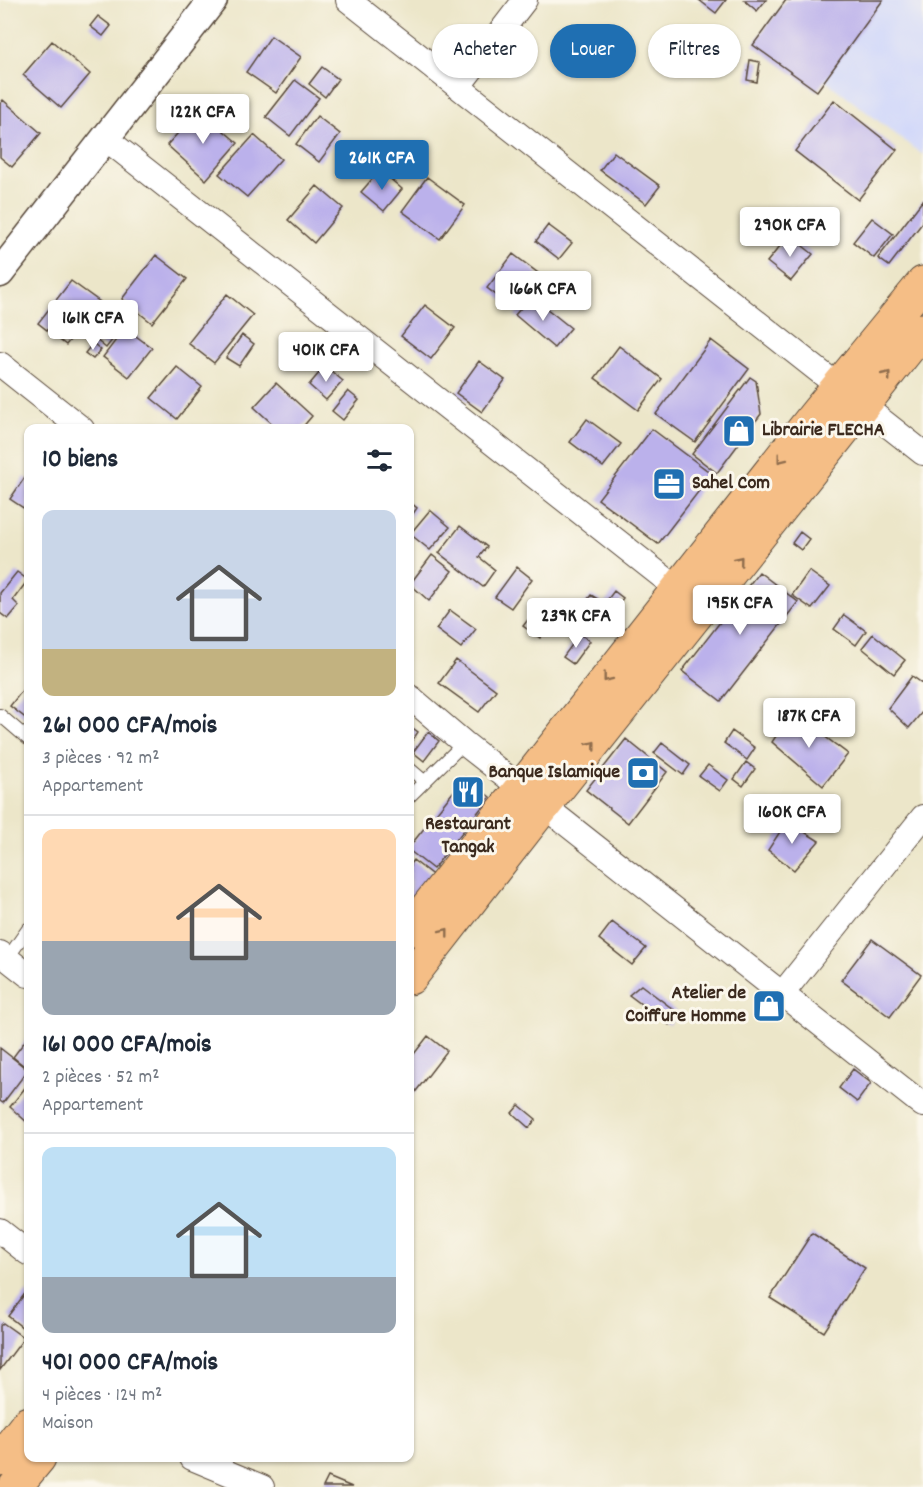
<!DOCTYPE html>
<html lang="fr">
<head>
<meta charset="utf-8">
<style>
  :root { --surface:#fff; --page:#f2f2f3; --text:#1f2937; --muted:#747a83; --line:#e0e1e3; --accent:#1f6fb2 }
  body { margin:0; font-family:Dekko,sans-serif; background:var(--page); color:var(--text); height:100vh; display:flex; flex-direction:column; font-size:22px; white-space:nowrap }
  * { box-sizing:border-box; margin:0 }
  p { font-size:20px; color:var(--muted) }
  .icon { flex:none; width:33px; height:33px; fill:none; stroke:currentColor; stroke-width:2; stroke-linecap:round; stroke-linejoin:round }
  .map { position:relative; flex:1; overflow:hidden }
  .details { position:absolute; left:24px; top:424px; width:390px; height:1038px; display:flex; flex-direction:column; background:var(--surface); border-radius:12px; box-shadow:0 2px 4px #0004 }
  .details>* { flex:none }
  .guide { position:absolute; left:432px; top:24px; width:400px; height:54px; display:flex; gap:12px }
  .price { position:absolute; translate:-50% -51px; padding:0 14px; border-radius:6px; background:#fff; color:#222; font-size:20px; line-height:39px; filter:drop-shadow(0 2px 3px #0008) }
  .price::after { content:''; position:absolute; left:50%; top:36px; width:18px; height:14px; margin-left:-9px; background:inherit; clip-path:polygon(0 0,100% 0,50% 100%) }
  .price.current { background:var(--accent); color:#fff }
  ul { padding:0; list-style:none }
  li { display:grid; align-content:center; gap:12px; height:318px; padding:0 18px }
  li+li { border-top:2px solid var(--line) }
  li span { display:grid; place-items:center; height:186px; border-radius:12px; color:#555 }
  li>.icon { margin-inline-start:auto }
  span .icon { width:108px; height:108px; fill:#fffc; stroke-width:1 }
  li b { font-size:26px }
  h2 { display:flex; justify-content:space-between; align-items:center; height:72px; padding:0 18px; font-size:26px }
  .pill { padding:0 21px; border-radius:27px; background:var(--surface); box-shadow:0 2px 4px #0004; font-size:21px; line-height:54px }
  .pill.current { background:var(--accent); color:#fff }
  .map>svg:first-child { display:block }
</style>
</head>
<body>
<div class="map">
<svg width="923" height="1487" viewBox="0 0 923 1487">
  <rect width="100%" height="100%" fill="#fbf7ec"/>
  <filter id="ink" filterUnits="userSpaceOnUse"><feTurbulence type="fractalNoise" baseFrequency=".0167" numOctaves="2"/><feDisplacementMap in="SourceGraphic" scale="12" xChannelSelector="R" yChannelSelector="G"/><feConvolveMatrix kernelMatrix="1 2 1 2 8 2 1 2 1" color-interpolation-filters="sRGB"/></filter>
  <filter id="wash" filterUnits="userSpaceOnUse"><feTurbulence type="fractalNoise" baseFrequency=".008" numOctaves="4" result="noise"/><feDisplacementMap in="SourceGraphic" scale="24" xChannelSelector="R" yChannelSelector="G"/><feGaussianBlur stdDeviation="1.35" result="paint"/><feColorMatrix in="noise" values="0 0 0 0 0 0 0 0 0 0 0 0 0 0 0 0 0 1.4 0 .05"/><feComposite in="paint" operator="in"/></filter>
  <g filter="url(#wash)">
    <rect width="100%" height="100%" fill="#ece6c9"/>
    <!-- built -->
    <path fill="#d3d9f9" d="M 882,0 L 923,0 L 923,155 L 822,78 Z"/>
    <g id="blocks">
      <!-- building -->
      <path fill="#bbb1eb" d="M 699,0 L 726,0 L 716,13 Z
        M 744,0 L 766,0 L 757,11 Z
        M 786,0 L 883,0 L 817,91 L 753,45 Z
        M 98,16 L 111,26 L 103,36 L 90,26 Z
        M 271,36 L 301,57 L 276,93 L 246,72 Z
        M 52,41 L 90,74 L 61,108 L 23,75 Z
        M 750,60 L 760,62 L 757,82 L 747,80 Z
        M 322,67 L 338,79 L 325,97 L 309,84 Z
        M 295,80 L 319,98 L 290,136 L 266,117 Z
        M 3,100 L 41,133 L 12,167 L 0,157 L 0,104 Z
        M 834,100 L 897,150 L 858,200 L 795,151 Z
        M 199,110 L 238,143 L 206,180 L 167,145 Z
        M 317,116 L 340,134 L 319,162 L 296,144 Z
        M 254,135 L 281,159 L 247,197 L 219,174 Z
        M 614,152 L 660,186 L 646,204 L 600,170 Z
        M 380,170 L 402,189 L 384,211 L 361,192 Z
        M 427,177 L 465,205 L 440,239 L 402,211 Z
        M 317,186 L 343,208 L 314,243 L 288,220 Z
        M 923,200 L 923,222 L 889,266 L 878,258 Z
        M 872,218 L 893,234 L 874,258 L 853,242 Z
        M 548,225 L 572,243 L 559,259 L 536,241 Z
        M 789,235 L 813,254 L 791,281 L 767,262 Z
        M 513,254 L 538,273 L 512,307 L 487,288 Z
        M 156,255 L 187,279 L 152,323 L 122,299 Z
        M 71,281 L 100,302 L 66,345 L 38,323 Z
        M 227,294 L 253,315 L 214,363 L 188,343 Z
        M 531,296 L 571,328 L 554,348 L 515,315 Z
        M 425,305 L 455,328 L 431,359 L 401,336 Z
        M 112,317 L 123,326 L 106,348 L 95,339 Z
        M 125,328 L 152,348 L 129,377 L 103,357 Z
        M 242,335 L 254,344 L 239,366 L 226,358 Z
        M 711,340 L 749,369 L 695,442 L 656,414 Z
        M 93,343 L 101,350 L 93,359 L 85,353 Z
        M 619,346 L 662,379 L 638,410 L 595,378 Z
        M 479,361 L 505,380 L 482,412 L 456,393 Z
        M 325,366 L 343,381 L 326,400 L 309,385 Z
        M 177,367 L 202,387 L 177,419 L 151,398 Z
        M 750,377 L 756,381 L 761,414 L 717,473 L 692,454 Z
        M 276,383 L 312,416 L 301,429 L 278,429 L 254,407 Z
        M 348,391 L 359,400 L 343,420 L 332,411 Z
        M 587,419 L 621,444 L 603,467 L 570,442 Z
        M 652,429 L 712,474 L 658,544 L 598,499 Z
        M 25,477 L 28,479 L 28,511 L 10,499 Z
        M 410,502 L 417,508 L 410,518 Z
        M 430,510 L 450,527 L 430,550 L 410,534 Z
        M 460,526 L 487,547 L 479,557 L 495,570 L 483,587 L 439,553 Z
        M 800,532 L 809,539 L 801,550 L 792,543 Z
        M 432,555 L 452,571 L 429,601 L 410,584 Z
        M 517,567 L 532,579 L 511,608 L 495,597 Z
        M 809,571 L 830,586 L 812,609 L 792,595 Z
        M 17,572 L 28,580 L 13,600 L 19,606 L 8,619 L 0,613 L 0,593 Z
        M 759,572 L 798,602 L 721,701 L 682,671 Z
        M 614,591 L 623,598 L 598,633 L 588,625 Z
        M 591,595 L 601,601 L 587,619 L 578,612 Z
        M 450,610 L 476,629 L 461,648 L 436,629 Z
        M 844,615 L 866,631 L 856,645 L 834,629 Z
        M 531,616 L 548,628 L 540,638 L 523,626 Z
        M 580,634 L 590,641 L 573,664 L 563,657 Z
        M 873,634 L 905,660 L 894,674 L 862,648 Z
        M 456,660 L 496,690 L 479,712 L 439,683 Z
        M 912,676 L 923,684 L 923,711 L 909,728 L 888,708 Z
        M 28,683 L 28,717 L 27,719 L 10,706 Z
        M 792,712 L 848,754 L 823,786 L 772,742 Z
        M 410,726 L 418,732 L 410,744 Z
        M 732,731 L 755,748 L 747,760 L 724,743 Z
        M 428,732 L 439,741 L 424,761 L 413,752 Z
        M 626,739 L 667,772 L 628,823 L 586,790 Z
        M 662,743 L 690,765 L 683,775 L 654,753 Z
        M 746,762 L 755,769 L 743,786 L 734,779 Z
        M 708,765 L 728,780 L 720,791 L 699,776 Z
        M 465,777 L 490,797 L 433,869 L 410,851 L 410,846 Z
        M 787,821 L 819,841 L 794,870 L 768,850 Z
        M 413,860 L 435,877 L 410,908 L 410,864 Z
        M 612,922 L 646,948 L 632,965 L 599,939 Z
        M 872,939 L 921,975 L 890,1017 L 841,980 Z
        M 641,985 L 678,1013 L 669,1025 L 629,995 Z
        M 428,1036 L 447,1051 L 410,1099 L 410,1059 Z
        M 28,1037 L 28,1069 L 13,1057 Z
        M 0,1048 L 28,1070 L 3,1103 L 0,1101 Z
        M 853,1069 L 871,1083 L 857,1102 L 839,1088 Z
        M 28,1084 L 28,1123 L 10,1107 Z
        M 519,1105 L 536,1119 L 529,1128 L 512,1113 Z
        M 812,1233 L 865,1268 L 824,1332 L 770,1298 Z
        M 27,1291 L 28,1292 L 28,1332 L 8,1316 Z
        M 3,1323 L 24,1338 L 0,1370 L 0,1326 Z
        M 328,1477 L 352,1487 L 323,1487 Z"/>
    </g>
  </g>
  <g filter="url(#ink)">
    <use href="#blocks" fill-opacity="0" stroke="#564638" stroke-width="1.5"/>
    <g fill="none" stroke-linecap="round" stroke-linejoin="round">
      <defs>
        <path id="service" d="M 0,715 L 28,739
          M 410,769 L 424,781
          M 410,796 L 464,743
          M 7,959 L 28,929"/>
        <path id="minor" d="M 348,0 L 923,453
          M 458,87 L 525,0
          M 105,138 L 678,589
          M 0,364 L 82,429
          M 410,697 L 464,743 L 923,1105
          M 0,953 L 28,975
          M 782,994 L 923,817
          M 0,1231 L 28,1253
          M 192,1458 L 262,1487"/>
        <path id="tertiary" d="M 0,273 L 213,0"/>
        <path id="primary" d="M 410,929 L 814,416 L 923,283
          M 410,978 L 544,806 L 923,330
          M 0,1459 L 28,1423
          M 15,1487 L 39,1458"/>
      </defs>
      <!-- service casing -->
      <use href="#service" stroke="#564638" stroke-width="14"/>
      <!-- minor casing -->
      <use href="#minor" stroke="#564638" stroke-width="26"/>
      <!-- tertiary casing -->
      <use href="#tertiary" stroke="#564638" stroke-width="31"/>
      <!-- primary casing -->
      <use href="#primary" stroke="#564638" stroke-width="35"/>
      <!-- service -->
      <use href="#service" stroke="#fff" stroke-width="12"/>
      <!-- minor -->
      <use href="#minor" stroke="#fff" stroke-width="24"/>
      <!-- tertiary -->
      <use href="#tertiary" stroke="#fff" stroke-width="28"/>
      <!-- primary -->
      <use href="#primary" stroke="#f5be86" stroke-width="33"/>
    </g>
    <!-- one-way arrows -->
    <defs><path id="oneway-chevron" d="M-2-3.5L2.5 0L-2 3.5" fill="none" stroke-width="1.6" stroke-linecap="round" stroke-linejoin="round" transform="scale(1.5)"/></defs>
    <g stroke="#8f6d4d">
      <use href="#oneway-chevron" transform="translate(887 375) rotate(-51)"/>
      <use href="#oneway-chevron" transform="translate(781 459) rotate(128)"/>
      <use href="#oneway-chevron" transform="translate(739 560) rotate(-51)"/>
      <use href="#oneway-chevron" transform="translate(607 678) rotate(128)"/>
      <use href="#oneway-chevron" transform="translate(592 745) rotate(-52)"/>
      <use href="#oneway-chevron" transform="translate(445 932) rotate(-52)"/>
    </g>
  </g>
  <!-- icons -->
  <defs>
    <symbol id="shop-square" viewBox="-11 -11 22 22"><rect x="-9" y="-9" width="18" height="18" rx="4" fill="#1f6fb2" stroke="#fbf7ec"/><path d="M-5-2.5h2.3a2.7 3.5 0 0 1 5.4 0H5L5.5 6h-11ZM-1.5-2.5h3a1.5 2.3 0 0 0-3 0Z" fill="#fff"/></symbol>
    <symbol id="office-square" viewBox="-11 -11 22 22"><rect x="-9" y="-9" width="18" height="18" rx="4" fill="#1f6fb2" stroke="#fbf7ec"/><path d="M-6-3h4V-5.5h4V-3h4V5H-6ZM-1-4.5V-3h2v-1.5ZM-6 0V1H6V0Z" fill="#fff"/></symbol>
    <symbol id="bank-square" viewBox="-11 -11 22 22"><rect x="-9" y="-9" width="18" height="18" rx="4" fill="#1f6fb2" stroke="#fbf7ec"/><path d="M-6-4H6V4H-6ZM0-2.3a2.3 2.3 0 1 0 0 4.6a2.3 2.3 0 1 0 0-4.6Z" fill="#fff"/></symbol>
    <symbol id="restaurant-square" viewBox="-11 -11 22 22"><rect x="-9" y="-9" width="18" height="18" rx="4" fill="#1f6fb2" stroke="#fbf7ec"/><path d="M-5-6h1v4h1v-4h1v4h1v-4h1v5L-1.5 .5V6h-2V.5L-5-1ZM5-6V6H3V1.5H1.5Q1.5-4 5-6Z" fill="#fff"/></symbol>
  </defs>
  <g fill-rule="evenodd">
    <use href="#shop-square" x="720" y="412" width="38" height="38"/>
    <use href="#office-square" x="650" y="465" width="38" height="38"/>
    <use href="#bank-square" x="624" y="754" width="38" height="38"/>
    <use href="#restaurant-square" x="449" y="773" width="38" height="38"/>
    <use href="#shop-square" x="750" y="987" width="38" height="38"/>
  </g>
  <g text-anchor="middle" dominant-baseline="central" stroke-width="6" stroke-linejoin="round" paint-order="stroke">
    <!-- poi labels -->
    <g font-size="20" font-weight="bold" fill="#3b2a1e" stroke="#fbf7ec" text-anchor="start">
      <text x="762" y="431">Librairie FLECHA</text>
      <text x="692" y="484">Sahel Com</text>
      <text x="620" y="773" text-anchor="end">Banque Islamique</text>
      <text x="468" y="825" text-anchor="middle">Restaurant<tspan x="468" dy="23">Tangak</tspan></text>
      <text x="746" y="994" text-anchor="end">Atelier de<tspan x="746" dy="23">Coiffure Homme</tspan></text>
    </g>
  </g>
</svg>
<b class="price" style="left:203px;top:145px">122K CFA</b>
<b class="price current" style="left:382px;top:191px">261K CFA</b>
<b class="price" style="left:790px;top:258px">290K CFA</b>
<b class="price" style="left:543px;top:322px">166K CFA</b>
<b class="price" style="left:93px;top:351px">161K CFA</b>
<b class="price" style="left:326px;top:383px">401K CFA</b>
<b class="price" style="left:740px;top:636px">195K CFA</b>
<b class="price" style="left:576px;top:649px">239K CFA</b>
<b class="price" style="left:809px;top:749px">187K CFA</b>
<b class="price" style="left:792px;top:845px">160K CFA</b>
<div class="guide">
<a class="pill">Acheter</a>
<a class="pill current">Louer</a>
<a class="pill">Filtres</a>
</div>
<section class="details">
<h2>10 biens<svg class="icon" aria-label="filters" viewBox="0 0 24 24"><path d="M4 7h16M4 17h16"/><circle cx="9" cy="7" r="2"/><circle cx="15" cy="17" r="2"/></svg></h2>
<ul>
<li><span style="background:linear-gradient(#c9d6e8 75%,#c2b280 0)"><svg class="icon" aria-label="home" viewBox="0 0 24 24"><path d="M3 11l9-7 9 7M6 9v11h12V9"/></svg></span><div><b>261 000 CFA/mois</b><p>3 pièces · 92 m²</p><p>Appartement</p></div></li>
<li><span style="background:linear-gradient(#ffd9b3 60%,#9aa5b1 0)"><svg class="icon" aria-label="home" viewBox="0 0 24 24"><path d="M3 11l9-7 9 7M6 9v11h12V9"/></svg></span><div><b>161 000 CFA/mois</b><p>2 pièces · 52 m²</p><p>Appartement</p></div></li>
<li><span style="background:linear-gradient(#bfe0f5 70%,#9aa5b1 0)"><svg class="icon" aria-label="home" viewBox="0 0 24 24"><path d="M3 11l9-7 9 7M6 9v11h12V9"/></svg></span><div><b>401 000 CFA/mois</b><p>4 pièces · 124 m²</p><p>Maison</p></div></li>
</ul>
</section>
</div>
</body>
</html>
